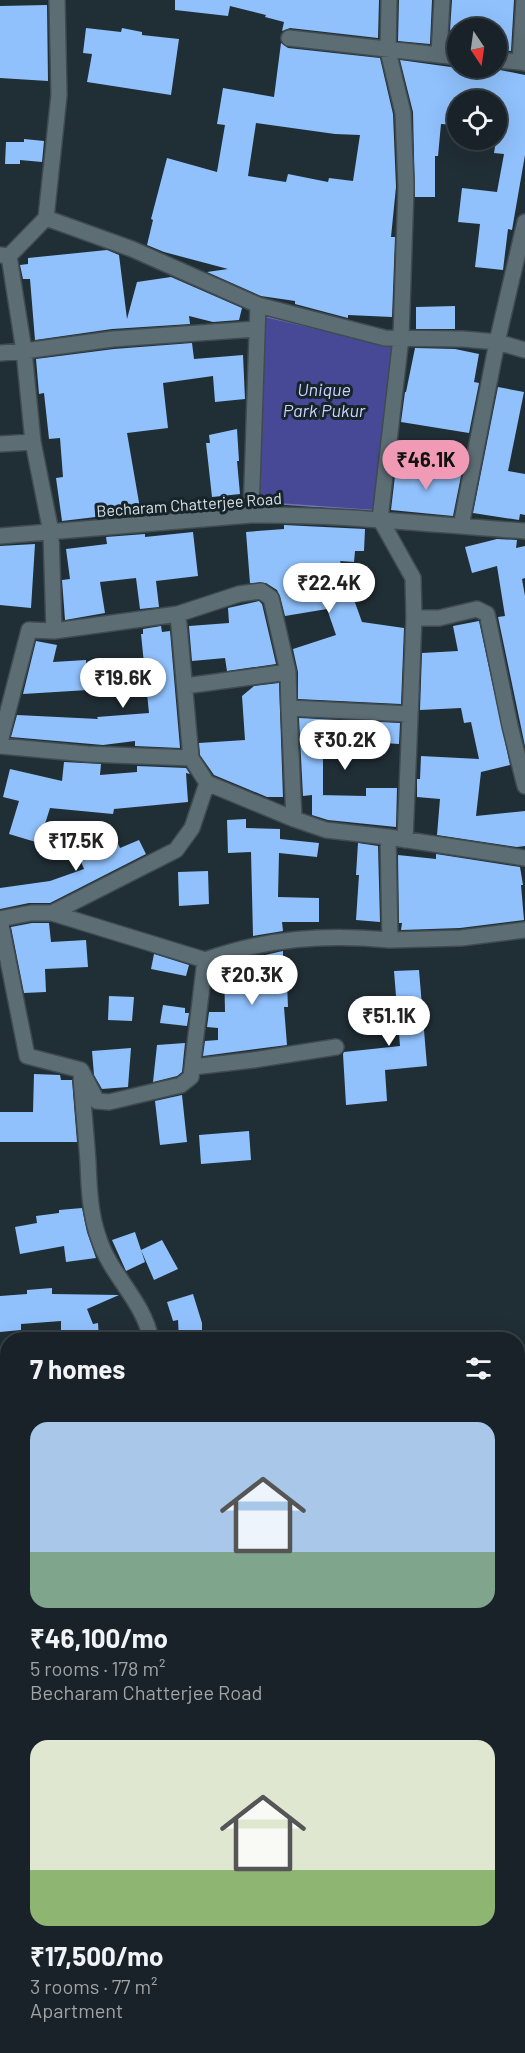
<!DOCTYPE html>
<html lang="en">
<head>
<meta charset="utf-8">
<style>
  :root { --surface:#182228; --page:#252f34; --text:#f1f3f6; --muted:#9fa4a8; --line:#363f45; --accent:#f09ab6 }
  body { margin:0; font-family:Barlow,sans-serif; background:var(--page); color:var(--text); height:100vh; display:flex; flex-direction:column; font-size:22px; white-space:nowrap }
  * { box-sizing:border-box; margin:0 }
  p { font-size:20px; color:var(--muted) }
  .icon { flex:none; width:33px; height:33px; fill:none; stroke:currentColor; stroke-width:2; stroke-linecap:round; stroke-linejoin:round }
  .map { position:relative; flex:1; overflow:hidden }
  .drawer { position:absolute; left:0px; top:1332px; width:525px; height:722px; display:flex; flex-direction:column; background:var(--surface); border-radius:24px 24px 0 0; box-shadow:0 6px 24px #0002,0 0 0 2px var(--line) }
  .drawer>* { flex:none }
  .needle { width:39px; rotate:167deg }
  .tools { position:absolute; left:447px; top:18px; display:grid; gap:12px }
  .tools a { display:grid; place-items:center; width:60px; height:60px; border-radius:50%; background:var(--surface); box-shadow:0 6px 24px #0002,0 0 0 2px var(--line); font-size:30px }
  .price { position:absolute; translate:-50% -51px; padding:0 14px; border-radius:21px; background:#fff; color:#222; font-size:20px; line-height:39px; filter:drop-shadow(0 2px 3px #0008) }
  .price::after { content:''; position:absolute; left:50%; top:36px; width:18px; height:14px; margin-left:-9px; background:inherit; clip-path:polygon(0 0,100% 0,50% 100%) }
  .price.selected { background:var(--accent); color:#111 }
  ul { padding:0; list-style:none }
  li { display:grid; align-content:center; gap:12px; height:318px; padding:0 30px }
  li span { display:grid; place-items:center; height:186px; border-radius:18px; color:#555 }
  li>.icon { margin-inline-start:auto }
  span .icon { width:108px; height:108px; fill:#fffc; stroke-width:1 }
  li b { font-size:26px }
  h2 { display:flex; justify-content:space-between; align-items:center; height:72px; padding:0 30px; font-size:26px }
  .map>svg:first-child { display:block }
</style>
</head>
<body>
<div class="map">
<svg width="525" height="2053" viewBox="0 0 525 2053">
  <rect width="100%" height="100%" fill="#202e35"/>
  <!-- water -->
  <path fill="#484996" stroke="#7376ad" stroke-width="1.5" d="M 259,315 L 397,347 L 379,511 L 254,502 Z
    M 178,2046 L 337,2046 L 333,2053 L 166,2053 L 165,2051 Z"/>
  <!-- building -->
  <path fill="#90c1fc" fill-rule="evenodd" d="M 175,0 L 379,0 L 378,38 L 290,28 L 282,31 L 284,22 L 265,17 L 266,15 L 230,6 L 228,16 L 175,10 Z
    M 399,0 L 432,0 L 430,44 L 398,41 Z
    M 452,0 L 514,0 L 511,51 L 496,50 L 496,28 L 458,23 L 458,47 L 449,46 Z
    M 47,5 L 48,81 L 0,78 L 0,6 Z
    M 86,28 L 121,32 L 122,28 L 142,32 L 142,35 L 179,39 L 171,95 L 87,82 L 92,54 L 83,53 Z
    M 281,43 L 288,48 L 380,58 L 393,114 L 396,187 L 391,237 L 395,237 L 392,317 L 348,315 L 348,318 L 344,317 L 295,304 L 295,301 L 261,296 L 207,272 L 228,269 L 164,252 L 147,245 L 153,220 L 151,219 L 167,158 L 217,172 L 225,125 L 217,124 L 223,88 L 274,97 ZM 256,123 L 335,134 L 360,135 L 353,181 L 329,178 L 328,182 L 288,174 L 286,182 L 248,176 Z
    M 400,60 L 458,68 L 490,68 L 525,75 L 525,155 L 512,230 L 508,229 L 503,270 L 475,267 L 480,224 L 458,222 L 462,188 L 497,192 L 504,154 L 494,153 L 500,116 L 496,116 L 496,100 L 458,100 L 458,125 L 441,124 L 438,156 L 435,156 L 435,197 L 415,197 L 413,112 Z
    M 24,139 L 44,141 L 42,162 L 20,160 L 20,164 L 5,164 L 6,142 L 24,142 Z
    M 107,250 L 119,255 L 127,319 L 137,282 L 171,277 L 242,308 L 239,320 L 213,322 L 189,316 L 190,324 L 112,329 L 35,340 L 30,279 L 23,279 L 20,265 L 28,264 L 28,258 Z
    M 455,306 L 455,329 L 416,329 L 416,307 Z
    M 192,343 L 194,359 L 243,355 L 245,399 L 215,402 L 213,376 L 163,383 L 168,428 L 127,433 L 141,514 L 104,518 L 104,516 L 62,521 L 56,478 L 63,477 L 60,438 L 49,439 L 44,393 L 39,394 L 36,359 L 114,349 Z
    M 415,348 L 455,349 L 479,354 L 474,382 L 479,383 L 469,433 L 401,422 L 405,392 L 406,392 Z
    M 498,387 L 524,392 L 508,471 L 525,474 L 525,515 L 520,514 L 519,520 L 473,513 Z
    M 237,429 L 239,461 L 237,461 L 240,494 L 212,497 L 206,443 L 210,443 L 209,435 Z
    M 396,467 L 428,471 L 429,467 L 462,471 L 453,516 L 391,510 Z
    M 284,525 L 365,529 L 364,551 L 355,551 L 354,562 L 340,561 L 362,622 L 404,628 L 401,704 L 298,699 L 298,672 L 293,649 L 336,635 L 327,609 L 285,616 L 280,596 L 277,590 L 266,583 L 250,583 L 246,532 L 284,529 Z
    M 193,532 L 198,576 L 156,581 L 159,607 L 140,609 L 136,578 L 100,582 L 105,613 L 65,620 L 62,580 L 70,579 L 66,549 L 107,544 L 106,537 L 145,534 L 145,537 Z
    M 497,539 L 517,540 L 516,548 L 525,546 L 525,578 L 522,579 L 525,596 L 525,746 L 498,617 L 505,616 L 497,566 L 472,573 L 465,547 Z
    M 35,544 L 31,608 L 0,605 L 0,546 Z
    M 259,601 L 262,604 L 276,664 L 227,671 L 225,658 L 192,661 L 189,626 L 229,623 L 228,608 Z
    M 479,621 L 510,765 L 481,772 L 476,816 L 525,811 L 525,846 L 517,847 L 437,835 L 440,799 L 417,797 L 417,779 L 420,779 L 421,756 L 479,759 L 471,722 L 464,723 L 461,708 L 420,710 L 422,653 L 458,651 L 453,626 Z
    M 161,626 L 162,632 L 170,631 L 180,748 L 135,746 L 135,741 L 103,745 L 11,737 L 17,715 L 98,719 L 97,717 L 149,713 L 141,634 L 143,634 L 143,629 Z
    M 36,641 L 57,645 L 53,662 L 86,660 L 88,690 L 23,694 Z
    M 279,683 L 283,797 L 267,797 L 214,775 L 200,755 L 199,743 L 245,740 L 242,696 L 254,686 Z
    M 299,718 L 400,723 L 399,744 L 338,740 L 338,754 L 323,754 L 323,795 L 318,795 L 366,796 L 366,788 L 397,788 L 396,827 L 328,820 L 312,815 L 312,795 L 303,796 Z
    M 64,762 L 101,764 L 100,775 L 137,772 L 137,766 L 186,768 L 190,774 L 186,773 L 188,802 L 114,809 L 113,814 L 50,808 L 39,843 L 9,834 L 19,801 L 3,797 L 10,769 L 62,781 Z
    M 246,819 L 246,828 L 280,829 L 280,839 L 319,843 L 317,857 L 279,853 L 278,897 L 319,898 L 319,922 L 282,922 L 283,931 L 253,936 L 251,852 L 228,853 L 227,820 Z
    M 109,826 L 120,848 L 139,840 L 146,854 L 50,903 L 29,903 L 0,909 L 0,888 L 50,881 L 84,869 L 78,854 L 98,845 L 93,834 Z
    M 358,843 L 378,846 L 380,922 L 356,920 L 359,875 L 356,875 Z
    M 436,854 L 520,867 L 523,885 L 521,885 L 524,920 L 460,928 L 401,930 L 402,923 L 399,923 L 398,855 L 436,859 Z
    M 208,871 L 209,904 L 179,906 L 178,872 Z
    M 32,923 L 49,923 L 51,942 L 86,940 L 88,967 L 45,969 L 46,992 L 24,993 L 11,927 Z
    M 283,951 L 283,960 L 286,960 L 288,1007 L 284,1007 L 287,1045 L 203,1056 L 205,1041 L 218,1040 L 218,1028 L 207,1027 L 209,1012 L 225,1012 L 224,964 Z
    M 154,954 L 189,965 L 186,976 L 151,969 Z
    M 419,970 L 427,1066 L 385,1070 L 387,1101 L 346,1105 L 343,1054 L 344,1052 L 400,1046 L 394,971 Z
    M 109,996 L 134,997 L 132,1021 L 108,1020 Z
    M 163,1005 L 185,1008 L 185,1013 L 189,1013 L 187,1026 L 160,1023 Z
    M 185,1043 L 182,1072 L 177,1076 L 153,1082 L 157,1045 Z
    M 131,1048 L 128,1087 L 102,1089 L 94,1075 L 92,1051 Z
    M 34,1074 L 60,1075 L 61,1080 L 72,1080 L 77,1142 L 0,1142 L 0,1112 L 33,1112 Z
    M 182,1095 L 187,1142 L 160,1145 L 155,1101 Z
    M 249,1131 L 251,1160 L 201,1164 L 199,1135 Z
    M 82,1208 L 87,1232 L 96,1258 L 66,1262 L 64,1246 L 20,1254 L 15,1227 L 37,1223 L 36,1216 L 59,1213 L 59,1210 Z
    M 135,1232 L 145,1262 L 126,1271 L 112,1240 Z
    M 162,1240 L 178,1269 L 154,1280 L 141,1250 Z
    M 52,1288 L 52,1294 L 119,1295 L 87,1309 L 93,1324 L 98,1323 L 99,1340 L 56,1340 L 55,1336 L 61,1334 L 61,1321 L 21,1324 L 21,1330 L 0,1332 L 0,1296 L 27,1294 L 27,1290 Z
    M 193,1294 L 202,1323 L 202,1340 L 179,1340 L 178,1320 L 173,1321 L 167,1302 Z"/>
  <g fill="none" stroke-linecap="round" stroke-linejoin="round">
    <defs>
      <path id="street" d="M 389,0 L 388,51 L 403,113 L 406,187 L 401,338 L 380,519 L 413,578 L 414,618 L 405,840
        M 442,0 L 439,55 L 458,57
        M 524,0 L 520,62 L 525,63
        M 289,38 L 439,55
        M 496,60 L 520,62
        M 46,218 L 59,95 L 57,0
        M 0,255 L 9,256 L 46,218 L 132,249 L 258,305 L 385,338 L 463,339 L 497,342 L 525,350
        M 9,256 L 24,351 L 113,339 L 256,329
        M 0,353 L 24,351 L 33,442 L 51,532 L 54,631 L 178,614 L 191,758 L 207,783 L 294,819 L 326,830 L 388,837 L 525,858
        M 0,444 L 33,442
        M 251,515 L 258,305
        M 461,526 L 497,342 L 525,222
        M 0,536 L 251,515 C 342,514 434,525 525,531
        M 178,614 L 239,594 L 261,591 L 271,598 L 288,672
        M 414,618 L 439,618 L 477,609 L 487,614 L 510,726 L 525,786
        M 185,686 L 288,672 L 289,708 L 409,714
        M 289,708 L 294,819
        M 0,742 L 29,630 L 54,631
        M 0,746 L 87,754 L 191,758
        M 388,837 L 390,940 L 461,938 L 525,930
        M 52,913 L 176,850 L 192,828 L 207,783
        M 0,919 L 31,913 L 52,913 L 205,960 C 267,938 325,934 390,940
        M 0,920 L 27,1056 L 81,1070 L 97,1101 L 109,1102 L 181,1085 L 191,1077 L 205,960
        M 193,1067 L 253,1060 L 336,1047
        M 81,1076 C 83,1104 86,1133 88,1162 C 89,1187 90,1215 99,1239 C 111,1276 144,1301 151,1340
        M 518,1506 L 525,1505
        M 0,1511 L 8,1512
        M 0,1831 L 8,1828
        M 0,1936 L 8,1936
        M 94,2053 L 96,2046
        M 339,2053 L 340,2046
        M 417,2053 L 419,2046"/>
      <path id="secondary" d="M 0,1680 L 8,1680
        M 518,1848 L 525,1848"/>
    </defs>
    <!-- street casing -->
    <use href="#street" stroke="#3f4b50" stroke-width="18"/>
    <!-- secondary casing -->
    <use href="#secondary" stroke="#3f4b50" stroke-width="18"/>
    <!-- street -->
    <use href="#street" stroke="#5d6d74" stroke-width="15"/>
    <!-- secondary -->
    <use href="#secondary" stroke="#5d6d74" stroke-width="15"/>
  </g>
  <g text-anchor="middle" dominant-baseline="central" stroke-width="6" stroke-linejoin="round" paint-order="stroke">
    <!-- street labels -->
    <g font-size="16" fill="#d7e0e4" stroke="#17252b">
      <text transform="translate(189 504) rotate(-4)">Becharam Chatterjee Road</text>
    </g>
    <!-- water labels -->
    <g font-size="18" font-style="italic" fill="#ccd1fe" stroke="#17252b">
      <text x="324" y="389">Unique<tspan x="324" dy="21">Park Pukur</tspan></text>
    </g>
  </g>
</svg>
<div class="tools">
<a><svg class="needle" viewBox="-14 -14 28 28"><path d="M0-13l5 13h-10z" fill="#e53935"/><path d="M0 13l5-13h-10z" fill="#9fa4a8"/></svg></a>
<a><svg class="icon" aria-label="locate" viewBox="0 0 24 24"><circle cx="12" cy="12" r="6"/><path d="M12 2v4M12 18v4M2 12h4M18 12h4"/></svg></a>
</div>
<b class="price selected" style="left:426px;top:491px">₹46.1K</b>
<b class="price" style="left:329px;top:614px">₹22.4K</b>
<b class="price" style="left:123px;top:709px">₹19.6K</b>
<b class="price" style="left:345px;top:771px">₹30.2K</b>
<b class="price" style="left:76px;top:872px">₹17.5K</b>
<b class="price" style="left:252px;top:1006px">₹20.3K</b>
<b class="price" style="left:389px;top:1047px">₹51.1K</b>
<section class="drawer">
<h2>7 homes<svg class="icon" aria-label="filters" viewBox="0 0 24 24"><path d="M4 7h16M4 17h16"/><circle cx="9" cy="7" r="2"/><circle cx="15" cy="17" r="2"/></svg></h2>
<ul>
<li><span style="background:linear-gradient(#a9c7e8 70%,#7fa58c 0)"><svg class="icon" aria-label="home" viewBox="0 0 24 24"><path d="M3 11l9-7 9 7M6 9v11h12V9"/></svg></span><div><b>₹46,100/mo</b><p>5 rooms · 178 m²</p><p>Becharam Chatterjee Road</p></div></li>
<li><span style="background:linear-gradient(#dfe7d0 70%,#8fb573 0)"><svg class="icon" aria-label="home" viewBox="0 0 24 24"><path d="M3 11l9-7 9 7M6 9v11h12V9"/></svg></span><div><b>₹17,500/mo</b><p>3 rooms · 77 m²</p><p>Apartment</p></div></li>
</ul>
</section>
</div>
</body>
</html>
